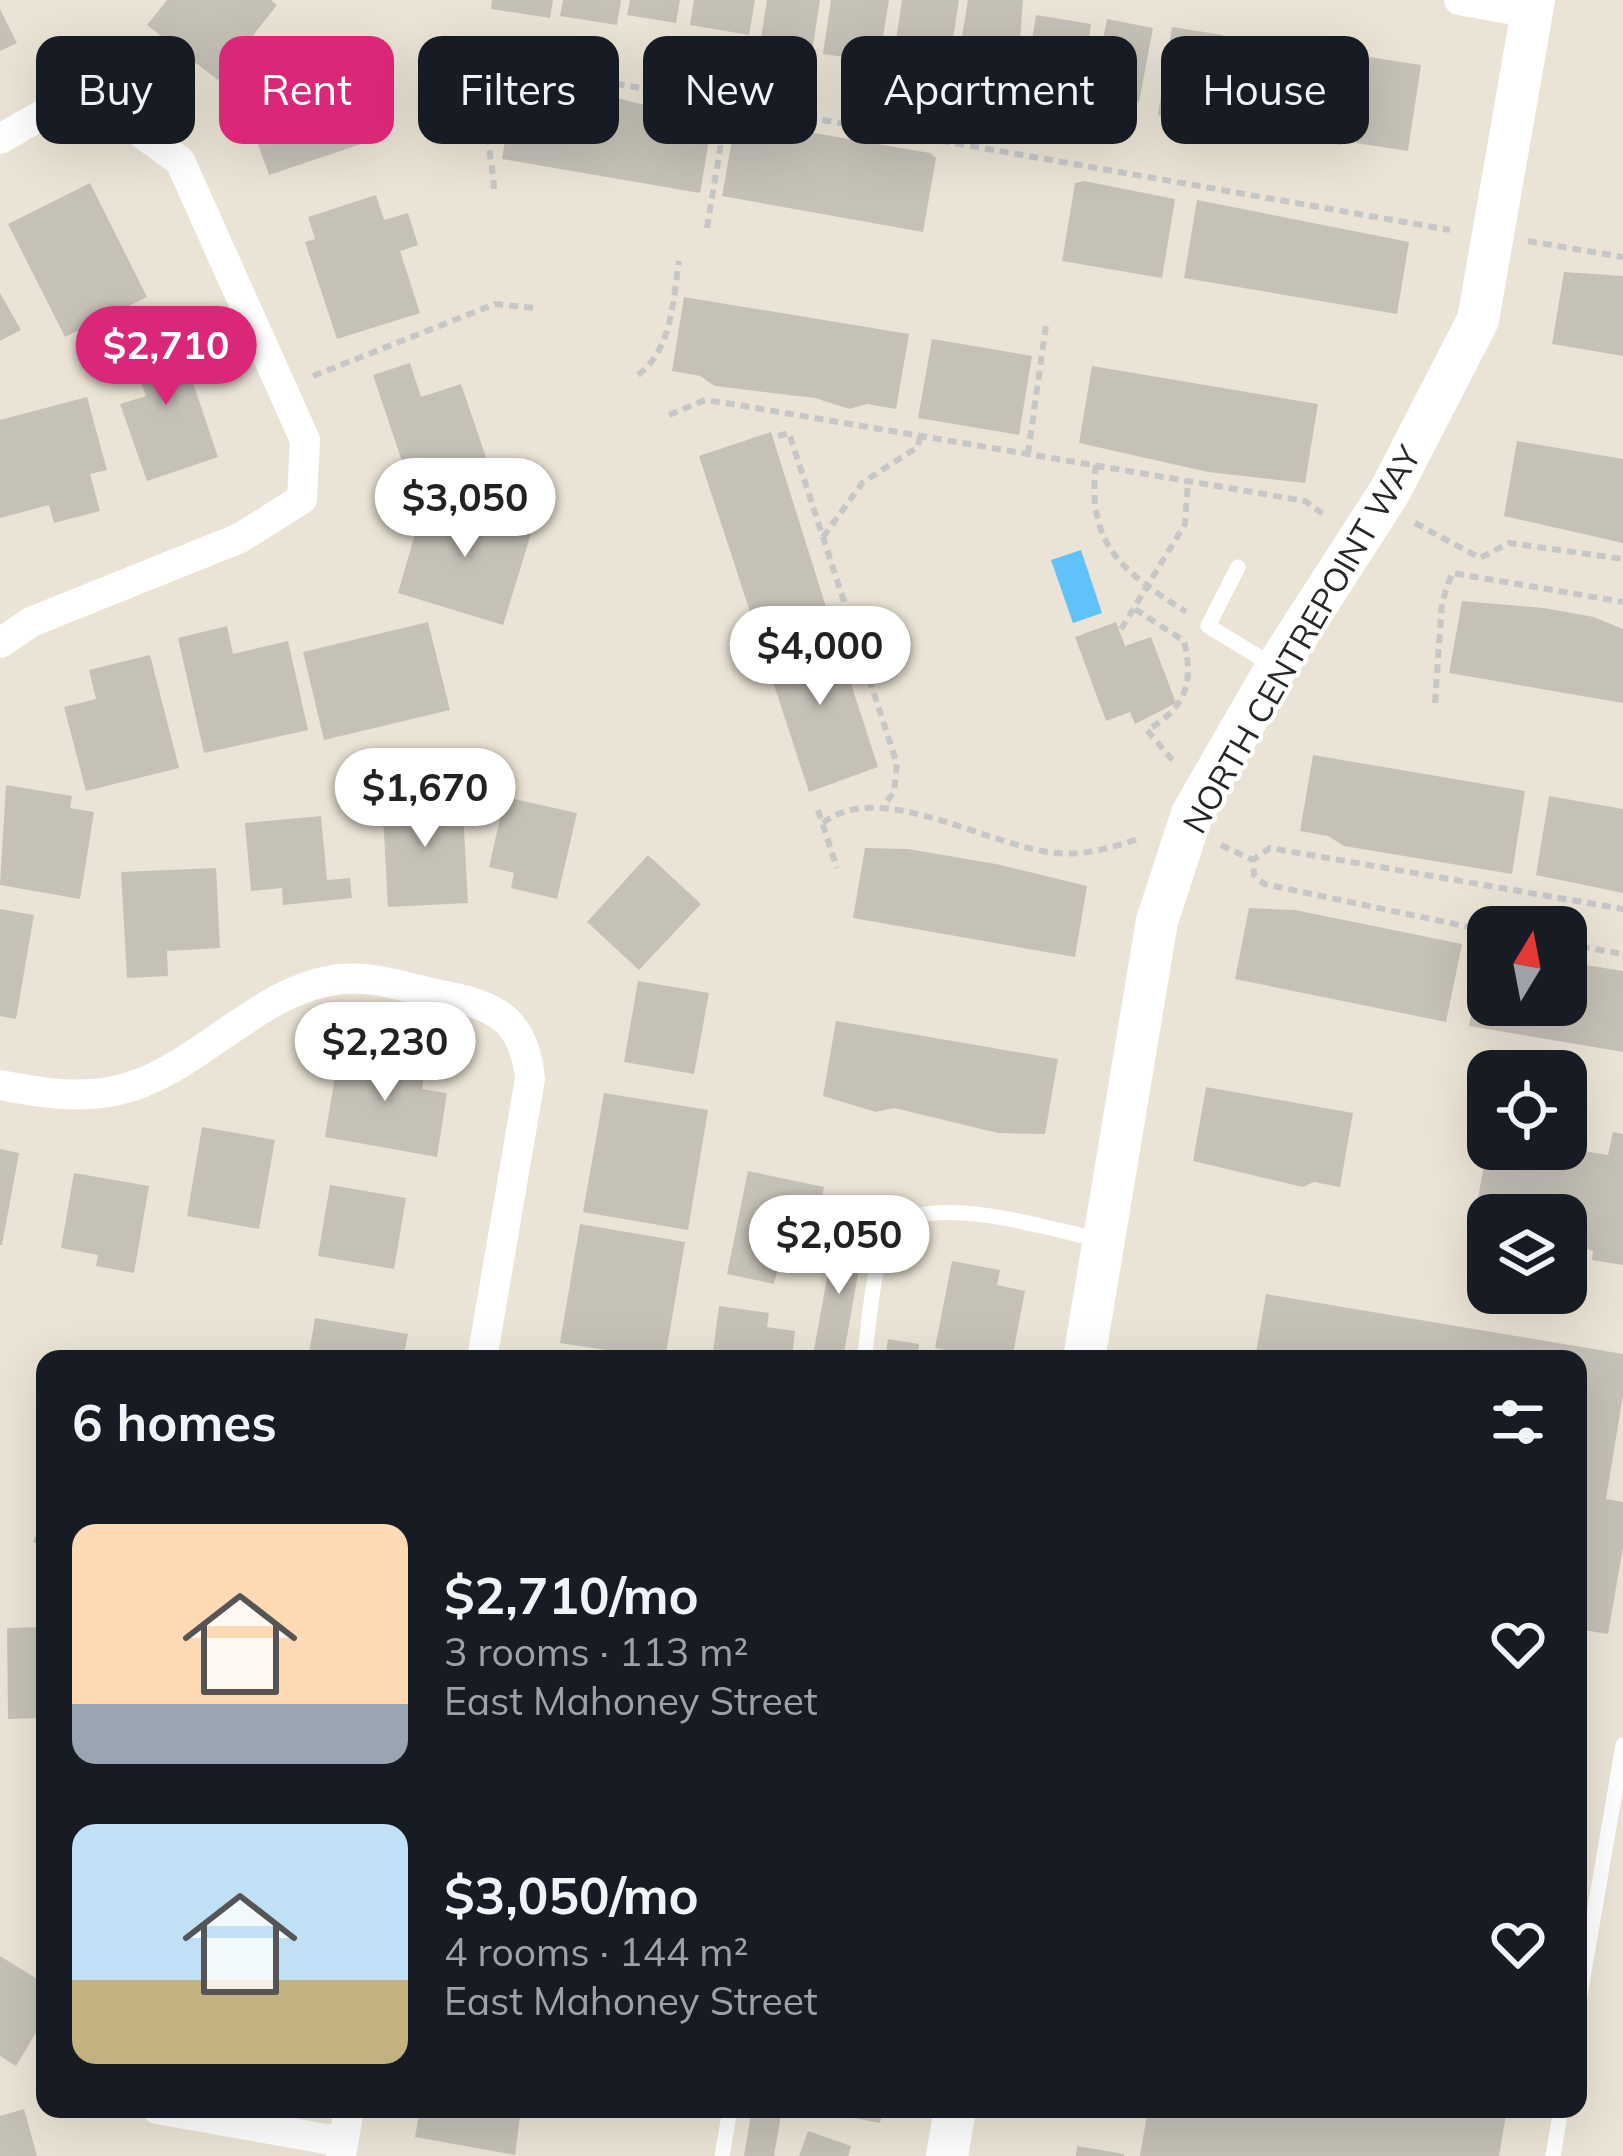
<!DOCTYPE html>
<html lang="en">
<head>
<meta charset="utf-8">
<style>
  :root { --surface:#171b24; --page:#242831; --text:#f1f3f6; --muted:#9ea1a6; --accent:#db2777 }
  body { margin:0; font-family:Mulish,sans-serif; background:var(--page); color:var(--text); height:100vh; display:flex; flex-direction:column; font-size:45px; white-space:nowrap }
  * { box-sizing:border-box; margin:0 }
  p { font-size:39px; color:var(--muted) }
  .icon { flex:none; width:66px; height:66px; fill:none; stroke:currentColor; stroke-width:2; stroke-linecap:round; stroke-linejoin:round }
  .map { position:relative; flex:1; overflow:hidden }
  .drawer { position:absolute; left:36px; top:1350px; width:1551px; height:768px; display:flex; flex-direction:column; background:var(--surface); border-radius:24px; box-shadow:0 12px 48px #0002 }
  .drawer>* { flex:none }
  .top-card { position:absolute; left:36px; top:36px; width:1551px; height:108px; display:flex; gap:24px }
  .needle { width:78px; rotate:10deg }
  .buttons { position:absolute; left:1467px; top:906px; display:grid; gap:24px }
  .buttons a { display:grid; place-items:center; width:120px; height:120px; border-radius:24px; background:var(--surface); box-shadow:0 12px 48px #0002; font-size:60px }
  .price { position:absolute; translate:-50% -102px; padding:0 27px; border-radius:42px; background:#fff; color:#222; font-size:39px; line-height:78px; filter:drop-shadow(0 3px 6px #0008) }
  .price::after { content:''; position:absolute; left:50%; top:72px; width:36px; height:27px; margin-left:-18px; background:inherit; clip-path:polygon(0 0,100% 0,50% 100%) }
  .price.current { background:var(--accent); color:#fff }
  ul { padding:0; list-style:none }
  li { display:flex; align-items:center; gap:36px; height:300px; padding:0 36px }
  li span { display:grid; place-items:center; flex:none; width:336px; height:240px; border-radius:24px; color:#555 }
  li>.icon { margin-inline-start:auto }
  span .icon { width:144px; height:144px; fill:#fffc; stroke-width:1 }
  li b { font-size:51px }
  h2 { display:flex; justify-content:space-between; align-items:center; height:144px; padding:0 36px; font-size:51px }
  .tag { padding:0 42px; border-radius:24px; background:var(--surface); box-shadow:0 12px 48px #0002; font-size:42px; line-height:108px }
  .tag.current { background:var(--accent); color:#fff }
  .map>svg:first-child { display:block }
</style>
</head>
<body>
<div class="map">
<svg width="1623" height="2156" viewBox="0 0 1623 2156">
  <rect width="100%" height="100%" fill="#ebe4d6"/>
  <!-- water -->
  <path fill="#5fc2f8" d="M 1081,550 L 1102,613 L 1073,623 L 1051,560 Z"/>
  <!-- building -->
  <path fill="#c6c1b7" d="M 167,0 L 271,0 L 277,5 L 218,80 L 147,25 Z
    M 492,0 L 553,0 L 550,18 L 491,9 Z
    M 563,0 L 621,0 L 617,25 L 560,16 Z
    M 630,0 L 680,0 L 676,23 L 627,15 Z
    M 694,0 L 755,0 L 749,35 L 690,25 Z
    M 767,0 L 820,0 L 812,52 L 760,44 Z
    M 831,0 L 889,0 L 879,62 L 823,54 Z
    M 902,0 L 959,0 L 947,77 L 892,68 Z
    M 968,0 L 1023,0 L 1016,94 L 954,85 Z
    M 0,9 L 17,43 L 0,51 Z
    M 1036,15 L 1091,24 L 1078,106 L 1023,98 Z
    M 1107,19 L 1153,28 L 1139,102 L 1092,94 Z
    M 1172,27 L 1223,35 L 1209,123 L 1158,115 Z
    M 1251,37 L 1293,43 L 1280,127 L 1223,119 L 1232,51 L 1249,53 Z
    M 1303,50 L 1356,58 L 1341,145 L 1289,136 Z
    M 1369,57 L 1421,65 L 1408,151 L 1356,143 Z
    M 331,72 L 341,100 L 357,94 L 373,140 L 269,175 L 243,102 Z
    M 514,87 L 621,99 L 712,122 L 700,193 L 502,159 Z
    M 745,121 L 930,153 L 936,158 L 923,232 L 722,196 L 735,123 Z
    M 1084,181 L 1175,199 L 1162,278 L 1062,261 L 1075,183 Z
    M 90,183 L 147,297 L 65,337 L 8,224 Z
    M 376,195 L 384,220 L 408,213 L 418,245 L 400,251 L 420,313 L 337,339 L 305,242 L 315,239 L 308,217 Z
    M 1197,200 L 1409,242 L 1397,314 L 1184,278 Z
    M 1564,272 L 1623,276 L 1623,356 L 1552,344 Z
    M 0,293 L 21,330 L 0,341 Z
    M 684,297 L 909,334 L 896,409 L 867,404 L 849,409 L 815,398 L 715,386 L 700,376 L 672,371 Z
    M 173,324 L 218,457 L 147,481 L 120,404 L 146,396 L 126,340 Z
    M 932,339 L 1032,356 L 1019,435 L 918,418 Z
    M 410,363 L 421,397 L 461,384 L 489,466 L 412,491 L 373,375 Z
    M 1092,366 L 1318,404 L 1305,483 L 1208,472 L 1079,443 Z
    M 87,397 L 107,470 L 90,474 L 100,511 L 54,523 L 49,505 L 0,518 L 0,420 Z
    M 771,432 L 828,613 L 758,636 L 699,456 Z
    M 1517,441 L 1623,459 L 1623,543 L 1504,516 Z
    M 426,496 L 533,527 L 503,625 L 398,593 Z
    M 1462,601 L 1544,608 L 1594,617 L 1623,629 L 1623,703 L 1449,673 Z
    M 428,622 L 450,710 L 324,740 L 303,652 Z
    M 1116,622 L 1125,646 L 1151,637 L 1176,703 L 1135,724 L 1130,712 L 1106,721 L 1075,637 Z
    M 832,625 L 878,767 L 809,792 L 762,648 Z
    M 227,626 L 233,654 L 288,641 L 308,730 L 204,753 L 178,638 Z
    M 150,655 L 179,768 L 86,791 L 64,707 L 96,699 L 89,670 Z
    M 1313,755 L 1525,791 L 1512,874 L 1344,846 L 1328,836 L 1300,831 Z
    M 6,785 L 72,796 L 70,808 L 94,812 L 80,899 L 0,885 Z
    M 462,793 L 468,903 L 388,907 L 382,797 Z
    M 1549,796 L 1623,809 L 1623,893 L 1536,875 Z
    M 505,797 L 577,813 L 557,899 L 511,888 L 514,873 L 489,867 Z
    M 321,816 L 327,880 L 350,878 L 352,898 L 283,905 L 282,888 L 251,891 L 245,823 Z
    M 865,848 L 908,849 L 996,864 L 1087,886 L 1075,957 L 853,918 Z
    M 648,855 L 701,904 L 639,970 L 587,922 Z
    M 216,868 L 220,948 L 167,951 L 168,976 L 127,978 L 121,872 Z
    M 1249,908 L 1295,910 L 1462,944 L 1446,1022 L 1235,979 Z
    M 0,909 L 34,915 L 16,1019 L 0,1016 Z
    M 1483,947 L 1488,948 L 1488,1005 L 1566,1005 L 1567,962 L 1623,971 L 1623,1052 L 1469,1026 Z
    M 638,981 L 709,993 L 694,1074 L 624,1062 Z
    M 836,1021 L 1058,1059 L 1045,1134 L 998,1133 L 894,1108 L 876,1112 L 823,1096 Z
    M 340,1047 L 426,1062 L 422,1089 L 447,1093 L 437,1157 L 325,1137 Z
    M 1206,1087 L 1353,1113 L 1340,1187 L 1314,1182 L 1303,1187 L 1193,1161 Z
    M 604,1093 L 708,1110 L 688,1230 L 583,1212 Z
    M 202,1127 L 275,1140 L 259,1229 L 187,1216 Z
    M 1613,1132 L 1623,1134 L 1623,1265 L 1592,1260 L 1593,1251 L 1566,1242 L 1566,1215 L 1488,1215 L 1488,1228 L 1473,1225 L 1487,1149 L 1566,1148 L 1608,1155 Z
    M 0,1149 L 19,1153 L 2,1245 L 0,1245 Z
    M 748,1171 L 824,1187 L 806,1273 L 778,1268 L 774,1284 L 727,1274 Z
    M 74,1173 L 149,1186 L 134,1273 L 96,1266 L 98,1255 L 61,1248 Z
    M 330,1185 L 406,1198 L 394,1269 L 318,1256 Z
    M 580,1224 L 685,1242 L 665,1359 L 560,1343 Z
    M 835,1234 L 864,1240 L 843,1359 L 813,1355 Z
    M 952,1261 L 1000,1270 L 997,1285 L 1025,1291 L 1012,1359 L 964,1359 L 966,1354 L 935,1348 Z
    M 1266,1294 L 1623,1354 L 1623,1395 L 1606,1499 L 1623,1502 L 1623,1548 L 1608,1634 L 1583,1630 L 1578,1645 L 1578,1359 L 1255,1359 Z
    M 719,1306 L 769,1313 L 767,1327 L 795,1331 L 792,1359 L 712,1359 Z
    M 315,1318 L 408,1334 L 403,1359 L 308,1359 Z
    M 888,1339 L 919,1344 L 917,1359 L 885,1359 Z
    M 45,1514 L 45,1547 L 33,1542 Z
    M 45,1627 L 45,1718 L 8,1719 L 7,1628 Z
    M 0,1956 L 45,1984 L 45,2018 L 16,2066 L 0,2056 Z
    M 24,2109 L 37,2156 L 0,2156 L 0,2116 Z
    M 420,2109 L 521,2109 L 515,2155 L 415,2137 Z
    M 752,2109 L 782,2109 L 774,2156 L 744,2156 Z
    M 836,2109 L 883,2109 L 880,2123 L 835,2114 Z
    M 1148,2109 L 1507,2109 L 1499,2156 L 1140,2156 Z
    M 808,2131 L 851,2146 L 848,2156 L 799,2156 Z
    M 1077,2146 L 1124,2154 L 1124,2156 L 1076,2156 Z"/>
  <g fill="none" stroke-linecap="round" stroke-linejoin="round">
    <!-- path -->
    <path stroke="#c7c7c7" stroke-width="6" stroke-dasharray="9 6" stroke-linecap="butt" d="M 494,189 C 493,152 470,90 509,65 L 1450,230
      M 707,228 L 728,101
      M 1528,241 L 1623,257
      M 638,375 C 672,350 673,300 679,261
      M 313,376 L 495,304 L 535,308
      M 669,415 L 705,400 L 732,404 L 1305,501 L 1327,517
      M 778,436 L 789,433 L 897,764 L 894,792 L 884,805
      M 1028,454 L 1046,325
      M 1096,465 C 1086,546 1124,572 1186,612
      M 1415,523 L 1480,558 L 1509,543 L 1623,559
      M 823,537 L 863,482 L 918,447 L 920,436
      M 1135,609 L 1184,641 C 1194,683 1186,708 1147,730 L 1174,762
      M 1121,629 L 1185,524 L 1188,481
      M 1435,703 L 1442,602 L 1452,573 L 1623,602
      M 818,810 L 837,868
      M 823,823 C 880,778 986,846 1056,853 C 1086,856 1111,847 1139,839
      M 1221,845 L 1253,860
      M 1488,931 L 1264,884 L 1254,875 L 1253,860 L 1270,848 L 1623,909
      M 1566,944 L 1623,954"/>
    <!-- lane -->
    <path stroke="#fff" stroke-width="15" d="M 1238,567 L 1208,626 L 1274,666
      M 864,1359 C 870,1322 871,1273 887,1238 C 911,1184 1055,1231 1101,1240
      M 1578,2007 L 1623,1745
      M 722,2156 L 730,2109
      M 1553,2156 L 1561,2109"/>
    <!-- street -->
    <path stroke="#fff" stroke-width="30" d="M 1459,0 L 1531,13
      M 0,139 L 42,115 L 82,110 L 125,121 L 180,161 L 305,440 L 302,499 L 240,538 L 31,622 L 0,643
      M 0,1085 C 39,1093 80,1099 119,1090 C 199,1071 257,988 341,979 C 375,975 416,991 450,997 C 501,1006 525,1026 530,1079 L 482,1359
      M 157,2109 L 343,2142
      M 341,2156 L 349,2109"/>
    <!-- secondary -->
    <path stroke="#fff" stroke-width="42" d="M 1084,1359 L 1157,921 L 1192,814 L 1276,668 L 1390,491 L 1478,320 L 1534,0
      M 947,2156 L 955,2109"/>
  </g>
  <g text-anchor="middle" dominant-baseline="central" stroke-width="9" stroke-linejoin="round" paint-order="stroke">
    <!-- street labels -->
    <g font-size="33" fill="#272727" stroke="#fff">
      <text transform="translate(1301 639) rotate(-60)">NORTH CENTREPOINT WAY</text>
    </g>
  </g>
</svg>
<div class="buttons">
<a><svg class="needle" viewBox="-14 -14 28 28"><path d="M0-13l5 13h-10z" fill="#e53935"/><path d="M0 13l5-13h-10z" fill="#9ea1a6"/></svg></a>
<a><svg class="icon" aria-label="locate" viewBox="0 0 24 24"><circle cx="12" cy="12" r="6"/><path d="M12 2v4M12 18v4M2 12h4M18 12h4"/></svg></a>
<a><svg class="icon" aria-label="layers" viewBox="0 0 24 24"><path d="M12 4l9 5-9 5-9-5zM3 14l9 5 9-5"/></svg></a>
</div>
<b class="price current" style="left:166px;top:408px">$2,710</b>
<b class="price" style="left:465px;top:560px">$3,050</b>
<b class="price" style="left:820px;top:708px">$4,000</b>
<b class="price" style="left:425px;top:850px">$1,670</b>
<b class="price" style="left:385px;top:1104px">$2,230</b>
<b class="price" style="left:839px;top:1297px">$2,050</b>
<div class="top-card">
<a class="tag">Buy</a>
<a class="tag current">Rent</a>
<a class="tag">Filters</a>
<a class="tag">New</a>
<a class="tag">Apartment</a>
<a class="tag">House</a>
</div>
<section class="drawer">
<h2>6 homes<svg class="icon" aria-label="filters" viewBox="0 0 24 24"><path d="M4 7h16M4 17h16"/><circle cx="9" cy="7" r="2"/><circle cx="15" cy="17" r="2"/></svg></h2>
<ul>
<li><span style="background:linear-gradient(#ffd9b3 75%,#9aa5b1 0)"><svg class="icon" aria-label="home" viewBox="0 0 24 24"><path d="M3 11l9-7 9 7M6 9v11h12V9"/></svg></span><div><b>$2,710/mo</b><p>3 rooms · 113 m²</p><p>East Mahoney Street</p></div><svg class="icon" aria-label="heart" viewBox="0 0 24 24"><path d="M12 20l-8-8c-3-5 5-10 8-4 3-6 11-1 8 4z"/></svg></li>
<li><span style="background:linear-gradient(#bfe0f5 65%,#c2b280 0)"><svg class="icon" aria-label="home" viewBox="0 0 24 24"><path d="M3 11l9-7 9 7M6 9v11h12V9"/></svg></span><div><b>$3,050/mo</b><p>4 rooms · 144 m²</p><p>East Mahoney Street</p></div><svg class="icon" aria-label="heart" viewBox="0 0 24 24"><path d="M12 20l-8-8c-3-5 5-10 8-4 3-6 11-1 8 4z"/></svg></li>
</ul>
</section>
</div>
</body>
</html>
